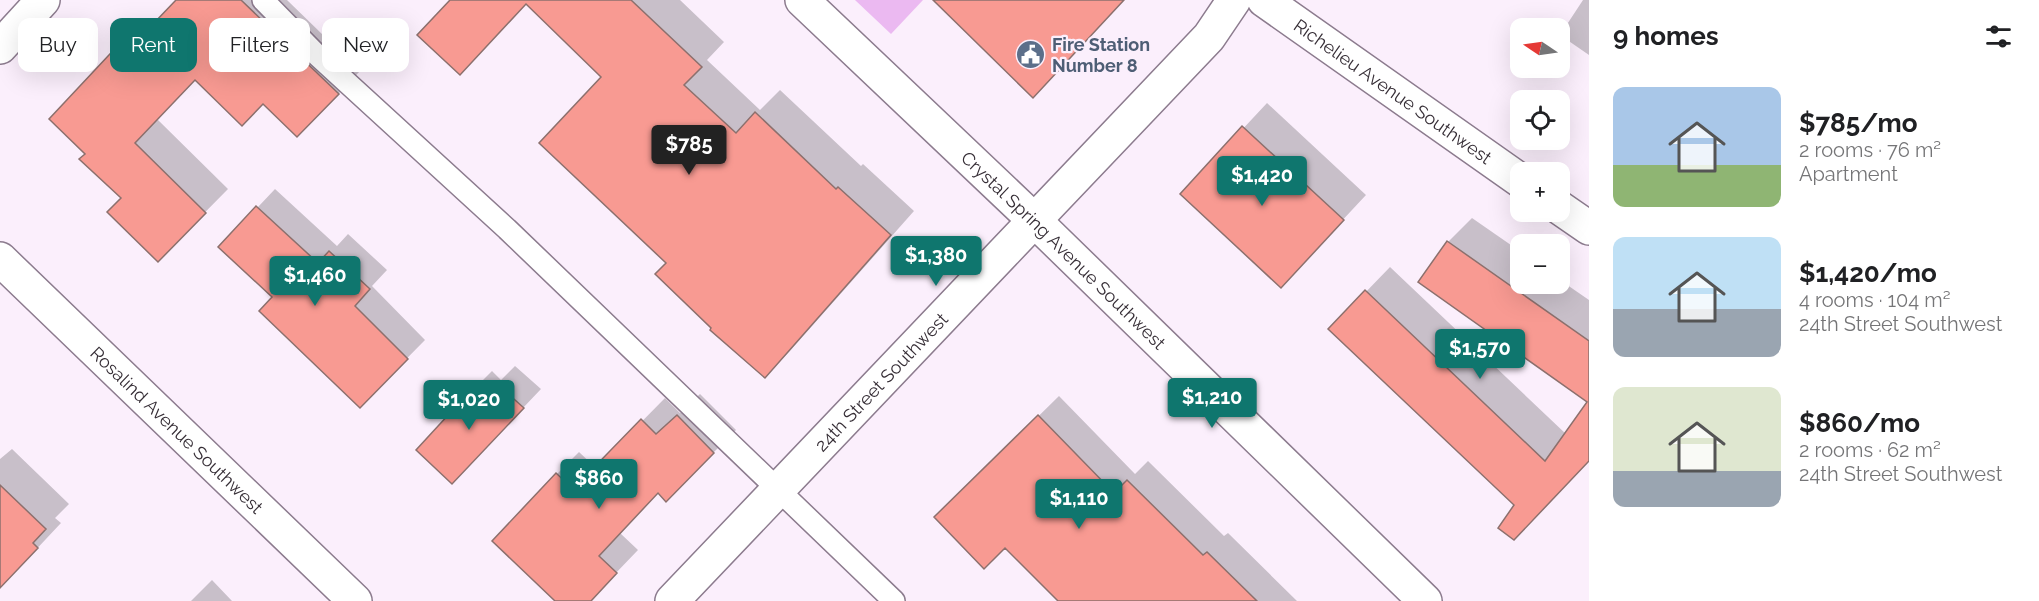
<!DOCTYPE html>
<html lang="en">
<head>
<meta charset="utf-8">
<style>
  :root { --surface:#fff; --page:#f6f6f6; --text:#202124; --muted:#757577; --accent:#0f766e }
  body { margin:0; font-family:Raleway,sans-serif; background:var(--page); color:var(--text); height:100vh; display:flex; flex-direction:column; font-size:22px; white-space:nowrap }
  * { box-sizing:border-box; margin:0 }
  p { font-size:20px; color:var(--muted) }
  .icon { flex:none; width:33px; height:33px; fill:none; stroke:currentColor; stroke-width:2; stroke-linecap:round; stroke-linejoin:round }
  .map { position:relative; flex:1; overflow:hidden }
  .panel { display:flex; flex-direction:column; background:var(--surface); width:450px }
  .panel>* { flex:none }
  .top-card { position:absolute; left:18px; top:18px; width:570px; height:54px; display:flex; gap:12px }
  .needle { width:39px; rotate:283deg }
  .buttons { position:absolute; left:1510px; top:18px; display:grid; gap:12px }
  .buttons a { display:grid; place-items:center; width:60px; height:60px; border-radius:12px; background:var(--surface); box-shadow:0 6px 24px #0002; font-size:30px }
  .price { position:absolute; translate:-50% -51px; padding:0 14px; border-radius:6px; background:var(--accent); color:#fff; font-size:20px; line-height:39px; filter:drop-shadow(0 2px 3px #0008) }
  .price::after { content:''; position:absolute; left:50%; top:36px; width:18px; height:14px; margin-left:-9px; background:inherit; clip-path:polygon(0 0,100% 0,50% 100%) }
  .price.active { background:#222; color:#fff }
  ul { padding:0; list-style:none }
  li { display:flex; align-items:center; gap:18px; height:150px; padding:0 24px }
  li span { display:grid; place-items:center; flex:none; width:168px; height:120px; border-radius:12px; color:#555 }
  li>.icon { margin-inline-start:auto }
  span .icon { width:72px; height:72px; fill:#fffc; stroke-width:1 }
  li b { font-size:26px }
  h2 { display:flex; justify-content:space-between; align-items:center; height:72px; padding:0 24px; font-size:26px }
  .chip { padding:0 21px; border-radius:12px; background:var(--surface); box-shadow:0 6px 24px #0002; font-size:21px; line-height:54px }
  .chip.active { background:var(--accent); color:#fff }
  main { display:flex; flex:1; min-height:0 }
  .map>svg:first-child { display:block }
</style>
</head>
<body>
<main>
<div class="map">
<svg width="1589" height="601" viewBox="0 0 1589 601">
  <rect width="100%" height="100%" fill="#fbeffc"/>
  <!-- park -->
  <path fill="#ebb9f1" d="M 855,0 L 923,0 L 891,34 Z"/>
  <!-- shadow -->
  <path fill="#0003" d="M 178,0 L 287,0 L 360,71 L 320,113 L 263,103 L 195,79 L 157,119 L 228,189 L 158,260 L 123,198 L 87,153 L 124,41 L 147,18 L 154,25 Z
    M 452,0 L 680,0 L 724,42 L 707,60 L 760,110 L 780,90 L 861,166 L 863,164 L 914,211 L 789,352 L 765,376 L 713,328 L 668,263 L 603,77 L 527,3 Z
    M 1583,0 L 1589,0 L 1589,55 L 1560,35 Z
    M 1267,103 L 1366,195 L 1281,286 L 1182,194 Z
    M 275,189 L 337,246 L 348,234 L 387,270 L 372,286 L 425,340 L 360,406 L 274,297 L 220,247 Z
    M 1472,218 L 1521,252 L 1521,284 L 1560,284 L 1560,280 L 1589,300 L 1589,460 L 1516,505 L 1331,328 L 1390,267 L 1566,434 L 1589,401 L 1420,281 L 1448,242 Z
    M 515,366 L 541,389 L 470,464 L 474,389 L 492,371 L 501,380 Z
    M 700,394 L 736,430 L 666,500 L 658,492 L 620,533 L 638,550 L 589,601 L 557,601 L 557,474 L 579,452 L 596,468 L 665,398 L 680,413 Z
    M 1059,396 L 1135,474 L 1148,461 L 1224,536 L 1228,533 L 1297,601 L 1060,601 L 1005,546 L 936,517 Z
    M 12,449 L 69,504 L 55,518 L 61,523 L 0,588 L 0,459 Z
    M 212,580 L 232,601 L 191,601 Z"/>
  <!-- building -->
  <path fill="#f89a92" stroke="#8c706d" stroke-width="1.5" d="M 176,0 L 241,0 L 339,94 L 297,137 L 263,104 L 242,126 L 195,80 L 135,143 L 206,213 L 158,262 L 107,212 L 121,198 L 79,159 L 85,154 L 49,119 L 123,40 L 131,47 Z
    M 450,0 L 631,0 L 702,67 L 684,85 L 736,133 L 755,112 L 836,189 L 838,187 L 891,235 L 765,378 L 710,330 L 711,328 L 655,274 L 666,263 L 539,143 L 601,77 L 526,4 L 460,75 L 417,35 Z
    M 933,0 L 1124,0 L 1033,98 Z
    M 1242,126 L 1344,220 L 1281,288 L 1180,194 Z
    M 256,206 L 318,263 L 329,251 L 370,289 L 355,306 L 408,359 L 360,408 L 259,311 L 272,297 L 218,247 Z
    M 1447,241 L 1589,341 L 1589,461 L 1514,540 L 1498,528 L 1514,505 L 1328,329 L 1365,290 L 1545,461 L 1587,402 L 1418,282 Z
    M 496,383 L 524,408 L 452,484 L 416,450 L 473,388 L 483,398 Z
    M 677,415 L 714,453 L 666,502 L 658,493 L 599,556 L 617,573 L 591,601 L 555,601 L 492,541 L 556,473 L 573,489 L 641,419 L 656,434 Z
    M 1038,415 L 1114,493 L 1127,480 L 1203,555 L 1207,552 L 1257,601 L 1058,601 L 1005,548 L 984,569 L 934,517 Z
    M 0,485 L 46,529 L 33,543 L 38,548 L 0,588 Z"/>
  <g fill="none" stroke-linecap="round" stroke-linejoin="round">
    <defs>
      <path id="lane" d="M 263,0 L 318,56 L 507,229 L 894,601"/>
      <g id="street">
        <path id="s1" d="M 802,0 L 1034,220 L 1425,601"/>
        <path id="s2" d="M 1264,0 L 1521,181"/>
        <path d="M 0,47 L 43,0"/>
        <path d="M 1560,208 L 1589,228"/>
        <path id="s3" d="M 0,259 L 355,601"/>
        <path id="s4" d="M 672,601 L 1209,37 L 1234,0"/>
      </g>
    </defs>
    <!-- lane casing -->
    <use href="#lane" stroke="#8c7b8e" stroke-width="24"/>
    <!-- street casing -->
    <use href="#street" stroke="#8c7b8e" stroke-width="36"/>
    <!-- lane -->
    <use href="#lane" stroke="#fff" stroke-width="21"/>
    <!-- street -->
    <use href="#street" stroke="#fff" stroke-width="33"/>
  </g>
  <!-- icons -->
  <defs>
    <symbol id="civic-disc" viewBox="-11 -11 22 22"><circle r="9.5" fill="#5c6f8a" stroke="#fbeffc"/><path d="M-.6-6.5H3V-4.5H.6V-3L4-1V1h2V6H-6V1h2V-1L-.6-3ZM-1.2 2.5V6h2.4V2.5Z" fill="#fff"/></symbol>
  </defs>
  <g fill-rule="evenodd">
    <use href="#civic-disc" x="1014" y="38" width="33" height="33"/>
  </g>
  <g text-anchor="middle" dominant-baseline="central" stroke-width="4.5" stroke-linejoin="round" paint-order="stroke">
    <!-- service labels -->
    <g font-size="18" font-weight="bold" fill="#4e5e75" stroke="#fbeffc" text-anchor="start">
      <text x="1052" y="44">Fire Station<tspan x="1052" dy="21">Number 8</tspan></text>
    </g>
    <!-- street labels -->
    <g font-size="18" fill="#362e36" stroke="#fbeffc">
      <text stroke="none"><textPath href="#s2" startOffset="158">Richelieu Avenue Southwest</textPath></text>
      <text stroke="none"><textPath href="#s1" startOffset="362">Crystal Spring Avenue Southwest</textPath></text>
      <text stroke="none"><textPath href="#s4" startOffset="303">24th Street Southwest</textPath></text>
      <text stroke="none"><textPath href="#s3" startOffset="246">Rosalind Avenue Southwest</textPath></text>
    </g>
  </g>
</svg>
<div class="buttons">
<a><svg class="needle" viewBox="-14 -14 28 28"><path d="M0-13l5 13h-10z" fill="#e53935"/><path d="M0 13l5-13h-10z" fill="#757577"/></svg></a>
<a><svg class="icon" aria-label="locate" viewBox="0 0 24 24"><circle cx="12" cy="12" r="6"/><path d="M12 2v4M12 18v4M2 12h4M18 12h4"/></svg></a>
<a>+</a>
<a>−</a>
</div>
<b class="price active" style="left:689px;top:176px">$785</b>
<b class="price" style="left:1262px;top:207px">$1,420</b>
<b class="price" style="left:936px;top:287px">$1,380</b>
<b class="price" style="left:315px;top:307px">$1,460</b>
<b class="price" style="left:1480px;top:380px">$1,570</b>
<b class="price" style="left:1212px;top:429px">$1,210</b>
<b class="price" style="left:469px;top:431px">$1,020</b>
<b class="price" style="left:599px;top:510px">$860</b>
<b class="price" style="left:1079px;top:530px">$1,110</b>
<div class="top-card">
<a class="chip">Buy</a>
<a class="chip active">Rent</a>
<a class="chip">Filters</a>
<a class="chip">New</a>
</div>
</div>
<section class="panel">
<h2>9 homes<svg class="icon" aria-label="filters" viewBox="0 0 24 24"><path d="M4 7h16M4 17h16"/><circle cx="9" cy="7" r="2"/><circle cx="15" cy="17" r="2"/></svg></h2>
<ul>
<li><span style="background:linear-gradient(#a9c7e8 65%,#8fb573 0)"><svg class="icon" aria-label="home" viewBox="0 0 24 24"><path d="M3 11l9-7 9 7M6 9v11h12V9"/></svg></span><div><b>$785/mo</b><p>2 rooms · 76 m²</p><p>Apartment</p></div></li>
<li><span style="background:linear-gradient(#bfe0f5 60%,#9aa5b1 0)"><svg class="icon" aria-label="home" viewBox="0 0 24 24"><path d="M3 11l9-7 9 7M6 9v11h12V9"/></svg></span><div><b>$1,420/mo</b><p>4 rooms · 104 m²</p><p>24th Street Southwest</p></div></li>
<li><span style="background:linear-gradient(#dfe7d0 70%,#9aa5b1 0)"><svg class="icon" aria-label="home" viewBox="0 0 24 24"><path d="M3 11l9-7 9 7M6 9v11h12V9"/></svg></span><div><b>$860/mo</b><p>2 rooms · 62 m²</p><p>24th Street Southwest</p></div></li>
</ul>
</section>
</main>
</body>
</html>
